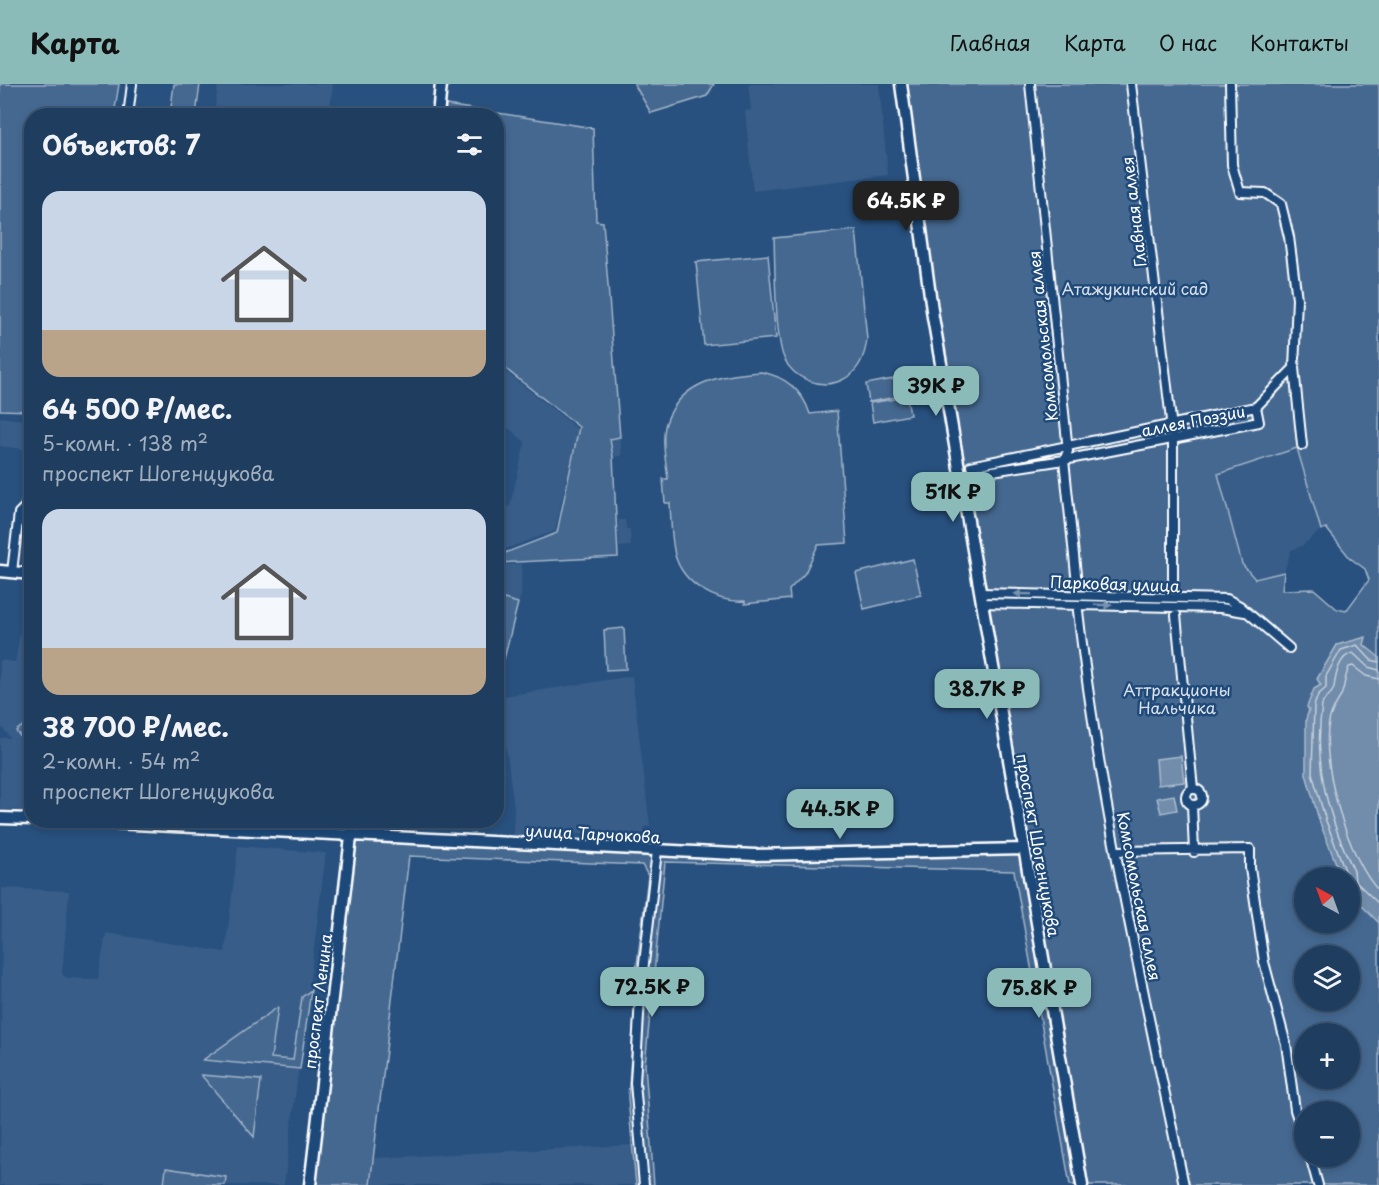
<!DOCTYPE html>
<html lang="ru">
<head>
<meta charset="utf-8">
<style>
  :root { --surface:#1e3d5f; --page:#264465; --text:#f1f3f6; --muted:#a1aebd; --line:#3c5674; --accent:#8bbbb9 }
  body { margin:0; font-family:"Playpen Sans",sans-serif; background:var(--page); color:var(--text); height:100vh; display:flex; flex-direction:column; font-size:22px; white-space:nowrap }
  * { box-sizing:border-box; margin:0 }
  p { font-size:20px; color:var(--muted) }
  .icon { flex:none; width:33px; height:33px; fill:none; stroke:currentColor; stroke-width:2; stroke-linecap:round; stroke-linejoin:round }
  .map { position:relative; flex:1; overflow:hidden }
  .sheet { position:absolute; left:24px; top:24px; width:480px; height:720px; display:flex; flex-direction:column; background:var(--surface); border-radius:24px; box-shadow:0 3px 9px #0003,0 0 0 2px var(--line) }
  .sheet>* { flex:none }
  .needle { width:39px; rotate:319deg }
  .controls { position:absolute; left:1294px; top:783px; display:grid; gap:12px }
  .controls a { display:grid; place-items:center; width:66px; height:66px; border-radius:50%; background:var(--surface); box-shadow:0 3px 9px #0003,0 0 0 2px var(--line); font-size:30px }
  .price { position:absolute; translate:-50% -51px; padding:0 14px; border-radius:12px; background:var(--accent); color:#111; font-size:20px; line-height:39px; filter:drop-shadow(0 2px 3px #0008) }
  .price::after { content:''; position:absolute; left:50%; top:36px; width:18px; height:14px; margin-left:-9px; background:inherit; clip-path:polygon(0 0,100% 0,50% 100%) }
  .price.current { background:#222; color:#fff }
  ul { padding:0; list-style:none }
  li { display:grid; align-content:center; gap:12px; height:318px; padding:0 18px }
  li span { display:grid; place-items:center; height:186px; border-radius:18px; color:#555 }
  li>.icon { margin-inline-start:auto }
  span .icon { width:108px; height:108px; fill:#fffc; stroke-width:1 }
  li b { font-size:26px }
  h2 { display:flex; justify-content:space-between; align-items:center; height:72px; padding:0 18px; font-size:26px }
  header { display:flex; align-items:center; gap:36px; box-sizing:border-box; height:84px; padding:0 30px; background:var(--accent); color:#111 }
  header strong { font-size:28px }
  nav { display:flex; gap:33px; margin-inline-start:auto; font-size:21px }
  .map>svg:first-child { display:block }
</style>
</head>
<body>
<header>
<strong>Карта</strong>
<nav><a>Главная</a><a>Карта</a><a>О нас</a><a>Контакты</a></nav>
</header>
<div class="map">
<svg width="1379" height="1101" viewBox="0 0 1379 1101">
  <rect width="100%" height="100%" fill="#28517f"/>
  <filter id="ink" filterUnits="userSpaceOnUse"><feTurbulence type="fractalNoise" baseFrequency=".0167" numOctaves="2"/><feDisplacementMap in="SourceGraphic" scale="12" xChannelSelector="R" yChannelSelector="G"/><feConvolveMatrix kernelMatrix="1 2 1 2 8 2 1 2 1" color-interpolation-filters="sRGB"/></filter>
  <g filter="url(#ink)">
    <!-- built -->
    <path fill="#375d88" d="M 218,0 L 333,0 L 329,31 L 214,31 Z
      M 748,0 L 879,0 L 888,91 L 753,107 L 745,27 L 751,26 Z
      M 497,281 L 578,345 L 555,447 L 497,468 L 497,428 L 510,422 L 525,358 L 497,334 Z
      M 0,333 L 31,337 L 28,366 L 0,362 Z
      M 620,353 L 622,372 L 612,373 L 610,354 Z
      M 1297,364 L 1321,446 L 1302,462 L 1291,466 L 1284,488 L 1255,495 L 1242,480 L 1218,390 Z
      M 618,436 L 625,436 L 626,445 L 630,445 L 631,462 L 619,463 Z
      M 522,480 L 521,512 L 518,519 L 497,513 L 496,481 Z
      M 27,506 L 31,507 L 31,727 L 0,725 L 0,654 L 10,654 L 0,641 L 0,576 L 15,578 Z
      M 632,592 L 650,742 L 644,743 L 644,749 L 513,751 L 514,724 L 502,632 L 504,612 Z
      M 238,762 L 326,769 L 284,1101 L 0,1101 L 2,804 L 69,807 L 62,890 L 67,894 L 98,895 L 106,849 L 225,868 Z
      M 632,1061 L 636,1101 L 370,1101 L 374,1074 Z"/>
    <!-- green -->
    <path fill="#446890" stroke="#a2b4c8" stroke-width="1.5" fill-rule="evenodd" d="M 0,0 L 119,0 L 114,31 L 32,32 L 31,327 L 0,326 Z
      M 174,0 L 200,0 L 196,31 L 170,31 Z
      M 634,0 L 714,0 L 707,12 L 651,29 Z
      M 901,0 L 1379,0 L 1379,1101 L 1070,1101 L 1014,787 L 665,778 L 645,981 L 654,1101 L 636,1101 L 628,1014 L 636,905 C 631,896 631,890 637,881 L 648,792 L 642,781 L 409,772 L 370,1101 L 310,1101 L 352,751 L 657,767 L 1024,765 ZM 1297,364 L 1321,446 L 1326,444 L 1350,474 L 1365,485 L 1369,496 L 1346,527 L 1337,525 L 1314,505 L 1282,506 L 1284,488 L 1255,495 L 1242,480 L 1218,390 ZM 1305,794 L 1350,794 L 1350,838 L 1305,838 ZM 1305,872 L 1350,872 L 1350,916 L 1305,916 ZM 1305,950 L 1350,950 L 1350,994 L 1305,994 ZM 1305,1028 L 1350,1028 L 1350,1072 L 1305,1072 Z
      M 446,21 L 593,44 L 596,137 L 603,138 L 620,353 L 610,355 L 613,373 L 618,473 L 497,479 L 497,472 L 557,449 L 579,343 L 497,278 L 496,32 L 444,31 Z
      M 856,146 L 867,255 C 865,273 859,288 842,296 C 821,306 793,295 784,274 C 775,254 775,180 774,154 Z
      M 768,171 L 776,254 L 704,261 L 696,178 Z
      M 761,288 C 785,292 803,307 810,330 L 837,327 L 847,459 L 818,461 L 805,489 L 789,506 L 790,515 L 745,520 L 745,517 C 716,519 683,500 675,471 C 671,454 671,436 670,419 L 665,419 L 663,395 L 668,395 C 666,378 661,356 666,339 C 681,296 722,291 761,288 Z
      M 904,293 L 907,311 L 869,318 L 866,300 Z
      M 907,313 L 910,331 L 873,338 L 870,319 Z
      M 913,475 L 921,511 L 864,525 L 856,489 Z
      M 497,513 L 518,519 L 504,575 L 497,573 Z
      M 624,544 L 626,585 L 606,586 L 604,546 Z
      M 31,636 L 31,654 L 25,659 L 16,647 Z
      M 311,906 L 300,985 L 203,976 L 278,923 L 271,974 L 293,976 L 302,913 Z
      M 201,991 L 261,996 L 254,1053 Z
      M 166,1084 L 226,1093 L 225,1101 L 164,1101 Z"/>
    <!-- water -->
    <path fill="#718dab" stroke="#aabbcd" stroke-width="1.5" d="M 1366,553 L 1364,561 L 1379,573 L 1379,839 C 1365,824 1350,815 1350,794 L 1343,793 L 1339,787 L 1320,739 L 1306,690 L 1306,635 L 1309,626 L 1307,623 L 1314,605 L 1321,601 L 1317,595 L 1337,561 Z
      M 1181,672 L 1184,698 L 1158,701 L 1156,675 Z
      M 1174,711 L 1177,726 L 1161,729 L 1157,714 Z"/>
    <g fill="none" stroke-linecap="round" stroke-linejoin="round">
      <!-- shore -->
      <path stroke="#c6d1dd" stroke-width="1.5" d="M 1379,586 L 1368,583 L 1353,569 C 1339,572 1336,590 1334,603 C 1333,611 1323,614 1322,621 C 1313,681 1328,733 1354,787 L 1355,797 L 1379,820
        M 1379,595 L 1366,592 L 1353,582 L 1349,583 C 1345,592 1345,600 1342,609 C 1337,622 1332,622 1329,638 C 1320,681 1349,777 1379,807
        M 1348,794 L 1326,737 L 1312,689 L 1314,622 L 1318,611 L 1326,604 L 1326,592 L 1341,566 L 1357,561 L 1371,576 L 1379,578"/>
      <defs>
        <path id="street" d="M 1030,0 L 1068,367 L 1064,376 L 1077,500
          M 1131,0 L 1173,353 L 1173,504
          M 1230,0 L 1232,81 L 1240,108 L 1265,109 L 1281,120 L 1289,153 L 1297,215 L 1294,284 L 1302,361
          M 128,32 L 132,0
          M 1256,323 L 1294,284
          M 971,382 L 1256,323
          M 973,390 L 1064,376 L 1259,338 L 1256,323
          M 12,488 L 19,429 L 26,422 L 32,385
          M 980,509 L 1227,515 L 1240,522 L 1289,564
          M 981,519 L 1221,524 L 1245,528
          M 1078,527 C 1100,719 1145,912 1184,1101
          M 1176,531 L 1193,705
          M1186 713a8 8 0 1 1 16 0a8 8 0 1 1-16 0Z
          M 1192,721 L 1194,768
          M 1117,767 L 1250,765 L 1250,784 L 1264,878 L 1286,960 L 1295,1026 L 1305,1056
          M 1310,1072 L 1318,1101
          M 644,1101 L 635,999 L 640,914 L 657,767"/>
        <path id="secondary" d="M 901,0 L 933,233 L 1082,1101
          M 438,32 L 441,0
          M 0,487 L 32,490
          M 0,734 L 32,735
          M 54,736 L 754,771 L 1024,765
          M 310,1101 L 353,736"/>
      </defs>
      <!-- street casing -->
      <use href="#street" stroke="#fff" stroke-width="12"/>
      <!-- secondary casing -->
      <use href="#secondary" stroke="#fff" stroke-width="15"/>
      <!-- street -->
      <use href="#street" stroke="#1f4a7a" stroke-width="8"/>
      <!-- secondary -->
      <use href="#secondary" stroke="#1f4a7a" stroke-width="10"/>
    </g>
    <!-- one-way arrows -->
    <defs><path id="oneway-solid" d="M-6-.8H1V-3.2L6.5 0L1 3.2V.8H-6Z" transform="scale(1.5)"/></defs>
    <g fill="#7992af">
      <use href="#oneway-solid" transform="translate(1023 510) rotate(-178)"/>
      <use href="#oneway-solid" transform="translate(1103 521) rotate(2)"/>
    </g>
  </g>
  <g text-anchor="middle" dominant-baseline="central" stroke-width="5" stroke-linejoin="round" paint-order="stroke">
    <!-- street labels -->
    <g font-size="16" fill="#fff" stroke="#1f4a7a">
      <text transform="translate(1133 128) rotate(-97)">Главная аллея</text>
      <text transform="translate(1042 252) rotate(-96)">Комсомольская аллея</text>
      <text transform="translate(1193 336) rotate(-11)">аллея Поэзии</text>
      <text transform="translate(1115 499) rotate(2)">Парковая улица</text>
      <text transform="translate(593 749) rotate(3)">улица Тарчокова</text>
      <text transform="translate(1039 761) rotate(80)">проспект Шогенцукова</text>
      <text transform="translate(1140 812) rotate(79)">Комсомольская аллея</text>
      <text transform="translate(317 917) rotate(-83)">проспект Ленина</text>
    </g>
    <!-- park labels -->
    <g font-size="16" fill="#dae1e9" stroke="#1f4a7a">
      <text x="1135" y="204">Атажукинский сад</text>
      <text x="1177" y="605">Аттракционы<tspan x="1177" dy="18">Нальчика</tspan></text>
    </g>
  </g>
</svg>
<div class="controls">
<a><svg class="needle" viewBox="-14 -14 28 28"><path d="M0-13l5 13h-10z" fill="#e53935"/><path d="M0 13l5-13h-10z" fill="#a1aebd"/></svg></a>
<a><svg class="icon" aria-label="layers" viewBox="0 0 24 24"><path d="M12 4l9 5-9 5-9-5zM3 14l9 5 9-5"/></svg></a>
<a>+</a>
<a>−</a>
</div>
<b class="price current" style="left:906px;top:148px">64.5K ₽</b>
<b class="price" style="left:936px;top:333px">39K ₽</b>
<b class="price" style="left:953px;top:439px">51K ₽</b>
<b class="price" style="left:987px;top:636px">38.7K ₽</b>
<b class="price" style="left:840px;top:756px">44.5K ₽</b>
<b class="price" style="left:652px;top:934px">72.5K ₽</b>
<b class="price" style="left:1039px;top:935px">75.8K ₽</b>
<section class="sheet">
<h2>Объектов: 7<svg class="icon" aria-label="filters" viewBox="0 0 24 24"><path d="M4 7h16M4 17h16"/><circle cx="9" cy="7" r="2"/><circle cx="15" cy="17" r="2"/></svg></h2>
<ul>
<li><span style="background:linear-gradient(#c9d6e8 75%,#b9a48a 0)"><svg class="icon" aria-label="home" viewBox="0 0 24 24"><path d="M3 11l9-7 9 7M6 9v11h12V9"/></svg></span><div><b>64 500 ₽/мес.</b><p>5-комн. · 138 m²</p><p>проспект Шогенцукова</p></div></li>
<li><span style="background:linear-gradient(#c9d6e8 75%,#b9a48a 0)"><svg class="icon" aria-label="home" viewBox="0 0 24 24"><path d="M3 11l9-7 9 7M6 9v11h12V9"/></svg></span><div><b>38 700 ₽/мес.</b><p>2-комн. · 54 m²</p><p>проспект Шогенцукова</p></div></li>
</ul>
</section>
</div>
</body>
</html>
